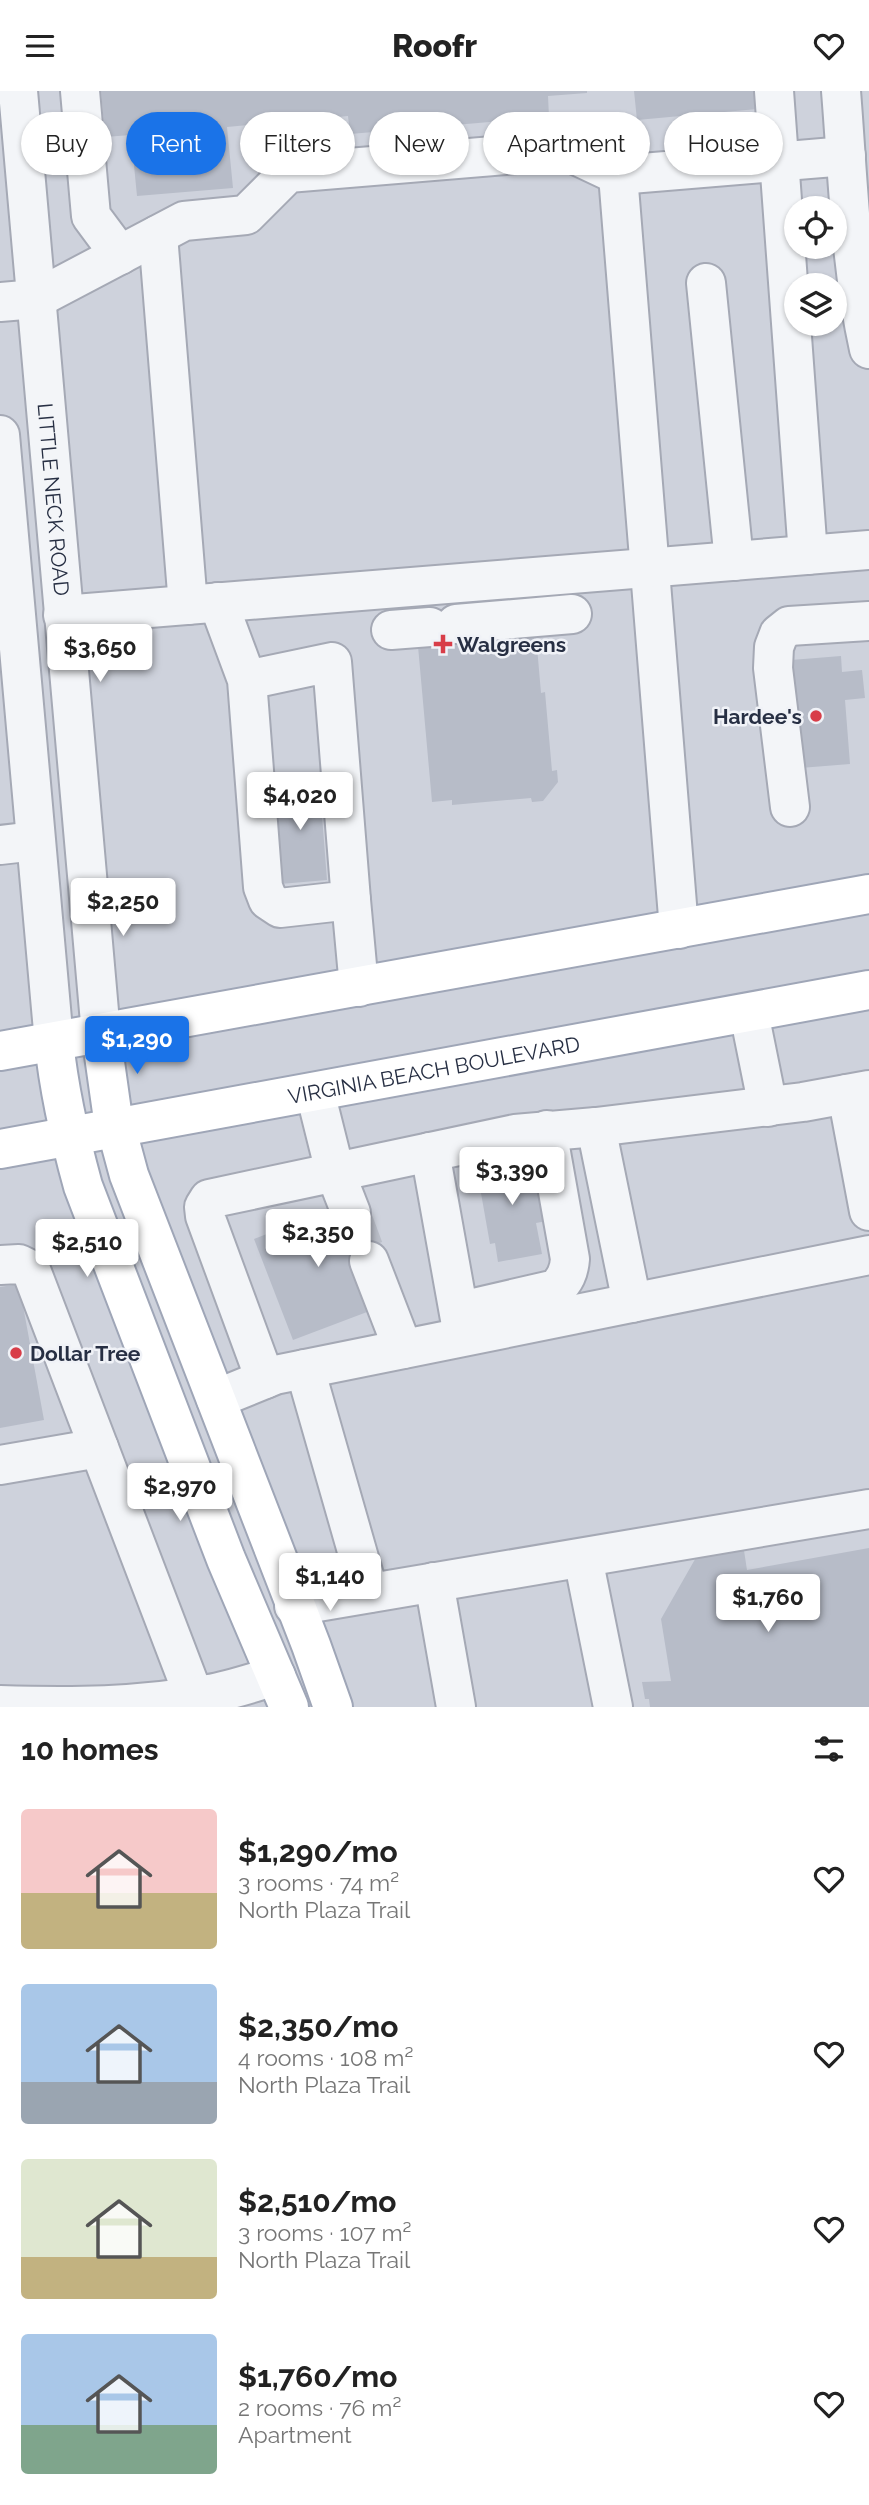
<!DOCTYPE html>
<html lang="en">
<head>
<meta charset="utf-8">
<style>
  :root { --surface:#fff; --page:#f6f6f6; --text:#222; --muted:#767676; --accent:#1a73e8 }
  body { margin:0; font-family:Raleway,sans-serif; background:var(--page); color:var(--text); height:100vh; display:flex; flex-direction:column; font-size:26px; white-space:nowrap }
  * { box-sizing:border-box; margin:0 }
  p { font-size:23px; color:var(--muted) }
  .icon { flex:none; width:38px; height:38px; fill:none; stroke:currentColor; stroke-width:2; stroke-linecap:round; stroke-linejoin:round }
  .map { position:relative; height:1616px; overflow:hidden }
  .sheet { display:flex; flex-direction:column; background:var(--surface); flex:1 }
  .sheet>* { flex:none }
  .guide { position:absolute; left:21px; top:21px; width:828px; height:63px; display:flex; gap:14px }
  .fabs { position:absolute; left:784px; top:105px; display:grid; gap:14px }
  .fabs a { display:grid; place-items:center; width:63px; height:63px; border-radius:50%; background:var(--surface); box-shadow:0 2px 5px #0004; font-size:35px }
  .price { position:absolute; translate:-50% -60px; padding:0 16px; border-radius:7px; background:#fff; color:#222; font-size:23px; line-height:46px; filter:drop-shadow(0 2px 4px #0008) }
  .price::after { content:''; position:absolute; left:50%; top:42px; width:21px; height:16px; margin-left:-10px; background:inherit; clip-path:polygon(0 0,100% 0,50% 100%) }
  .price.current { background:var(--accent); color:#fff }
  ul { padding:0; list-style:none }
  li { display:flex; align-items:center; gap:21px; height:175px; padding:0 21px }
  li span { display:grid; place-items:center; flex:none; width:196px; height:140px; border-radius:7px; color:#555 }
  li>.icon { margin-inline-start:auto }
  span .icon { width:84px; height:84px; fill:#fffc; stroke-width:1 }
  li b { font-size:30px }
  h2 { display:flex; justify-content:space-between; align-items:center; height:84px; padding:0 21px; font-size:30px }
  .tag { padding:0 24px; border-radius:32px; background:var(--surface); box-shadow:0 2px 5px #0004; font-size:24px; line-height:63px }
  .tag.current { background:var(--accent); color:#fff }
  header { display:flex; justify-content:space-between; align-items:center; height:91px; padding:0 21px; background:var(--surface); font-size:32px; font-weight:800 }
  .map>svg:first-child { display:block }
</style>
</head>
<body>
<header><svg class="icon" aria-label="menu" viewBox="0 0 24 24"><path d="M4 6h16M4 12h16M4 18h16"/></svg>Roofr<svg class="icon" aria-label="heart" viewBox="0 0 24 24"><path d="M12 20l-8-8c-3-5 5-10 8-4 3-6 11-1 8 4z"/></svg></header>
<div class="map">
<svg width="869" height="1616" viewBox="0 0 869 1616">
  <rect width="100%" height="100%" fill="#e0e3ea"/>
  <!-- built -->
  <path fill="#ced2dc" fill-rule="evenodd" d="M 0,0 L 869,0 L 869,1616 L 0,1616 ZM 796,117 L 835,117 L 835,156 L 796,156 ZM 796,194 L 835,194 L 835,233 L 796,233 Z"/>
  <!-- building -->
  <path fill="#b7bcc8" d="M 101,0 L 587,0 L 587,2 L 548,5 L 549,26 L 350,43 L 348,25 L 227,36 L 233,97 L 137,105 L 131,44 L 105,46 Z
    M 634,0 L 755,0 L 757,18 L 637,29 Z
    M 535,533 L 541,602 L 545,601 L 552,680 L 557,679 L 558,691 L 543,710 L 532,711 L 531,707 L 452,714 L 452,709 L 432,711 L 417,544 Z
    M 841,565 L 842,581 L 862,579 L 865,607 L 845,609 L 850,673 L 800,677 L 791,569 Z
    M 319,686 L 327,789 L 280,793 L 275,730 L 279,730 L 276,690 Z
    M 531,1065 L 537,1097 L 541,1096 L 547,1130 L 536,1132 L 542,1163 L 498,1171 L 495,1152 L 490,1153 L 476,1074 Z
    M 364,1117 L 383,1164 L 350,1177 L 367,1221 L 293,1249 L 254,1148 L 328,1119 L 333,1130 Z
    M 19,1193 L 44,1329 L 0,1337 L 0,1196 Z
    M 743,1453 L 747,1479 L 869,1457 L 869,1616 L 650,1616 L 649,1608 L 645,1608 L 642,1591 L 671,1590 L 661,1528 L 698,1463 L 704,1466 L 708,1458 Z"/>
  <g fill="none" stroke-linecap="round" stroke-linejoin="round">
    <!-- minor-tunnel -->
    <path stroke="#bbbfc9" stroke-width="38" stroke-dasharray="38 19" stroke-linecap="butt" d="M 351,1122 L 369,1170"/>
    <defs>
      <g id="minor">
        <path id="s1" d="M 18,0 L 101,943"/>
        <path d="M 80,0 L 91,125 L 120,164"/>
        <path d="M 774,0 L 808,464"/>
        <path d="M 841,0 C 848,86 850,173 869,258"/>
        <path d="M 618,84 L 679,838"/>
        <path d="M 158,144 L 188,514"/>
        <path d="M 706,192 L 734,470"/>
        <path d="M 0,211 L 36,208 L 184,130 L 246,124 L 288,82 L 565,59 L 618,84 L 846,65"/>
        <path d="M 0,344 L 54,951"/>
        <path d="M 218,511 L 247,589 L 263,796 L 268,809 L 280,817 L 351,809 L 332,571 L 247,589"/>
        <path d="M 63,524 L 869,459"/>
        <path d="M 456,533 L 572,523"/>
        <path d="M 391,539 L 430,536"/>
        <path d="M 790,716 L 773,577 L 774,556 L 779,543 L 789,535 L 869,530"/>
        <path d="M 0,754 L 35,750"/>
        <path d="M 351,809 L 359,896"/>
        <path d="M 749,922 L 768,1016"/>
        <path d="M 315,1001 L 335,1081 L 351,1122"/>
        <path d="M 847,1003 L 869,1120"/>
        <path d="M 596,1036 L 803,1011 L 869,999"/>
        <path d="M 430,1061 L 463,1245"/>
        <path d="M 369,1170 L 403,1258"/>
        <path d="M 0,1174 L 19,1173 L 31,1179 L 198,1616"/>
        <path d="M 461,1220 L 556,1198 C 565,1189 569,1181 570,1168 L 547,1039"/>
        <path d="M 305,1278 L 369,1502"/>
        <path d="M 265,1288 L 205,1125 L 204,1116 L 209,1108 L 515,1043 L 596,1036 L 632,1212"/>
        <path d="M 216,1308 L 275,1284 L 869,1164"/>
        <path d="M 0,1374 L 99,1357"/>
        <path d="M 583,1467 L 613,1616"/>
        <path d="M 434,1491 L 456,1616"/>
        <path d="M 294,1515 L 869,1418"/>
        <path d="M 0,1614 C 70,1616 140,1616 209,1603 C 232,1599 254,1591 276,1585"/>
      </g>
      <g id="major">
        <path d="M 101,943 L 112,1021 L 129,1084 L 311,1554 L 333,1616"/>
        <path d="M 54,951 C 59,1000 70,1048 83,1095 L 226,1468 L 289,1616"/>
        <path d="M 0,960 L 869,803"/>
        <path id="s2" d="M 0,1058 L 869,899"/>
      </g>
    </defs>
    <!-- minor casing -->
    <use href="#minor" stroke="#a5a9b5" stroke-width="42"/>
    <!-- major casing -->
    <use href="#major" stroke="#9fa6b7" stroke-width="42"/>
    <!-- minor -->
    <use href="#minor" stroke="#f3f5f8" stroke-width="38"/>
    <!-- major -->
    <use href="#major" stroke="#fff" stroke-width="38"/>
  </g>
  <!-- markers -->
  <g fill="#d83d48" stroke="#f0f2f7" stroke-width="2.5">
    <path d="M439.5 542.5h7v7h7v7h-7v7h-7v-7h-7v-7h7z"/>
    <circle cx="816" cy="625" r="7"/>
    <circle cx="16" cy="1262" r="7"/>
  </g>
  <g text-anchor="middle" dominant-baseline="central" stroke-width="5" stroke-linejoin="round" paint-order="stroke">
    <!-- street labels -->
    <g font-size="21" fill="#272f43" stroke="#f0f2f7">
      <text stroke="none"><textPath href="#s1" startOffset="410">LITTLE NECK ROAD</textPath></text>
      <text stroke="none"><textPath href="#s2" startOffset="441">VIRGINIA BEACH BOULEVARD</textPath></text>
    </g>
    <!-- poi labels -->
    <g font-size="21" font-weight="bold" fill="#272f43" stroke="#f0f2f7" text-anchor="start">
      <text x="457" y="553">Walgreens</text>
      <text x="802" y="625" text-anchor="end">Hardee's</text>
      <text x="30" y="1262">Dollar Tree</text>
    </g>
  </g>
</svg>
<div class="fabs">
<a><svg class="icon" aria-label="locate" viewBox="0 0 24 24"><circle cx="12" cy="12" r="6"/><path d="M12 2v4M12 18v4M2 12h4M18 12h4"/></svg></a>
<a><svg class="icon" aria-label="layers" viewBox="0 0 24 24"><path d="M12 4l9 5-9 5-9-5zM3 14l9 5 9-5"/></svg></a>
</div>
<b class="price" style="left:100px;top:593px">$3,650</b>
<b class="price" style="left:300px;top:741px">$4,020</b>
<b class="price" style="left:123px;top:847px">$2,250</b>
<b class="price current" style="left:137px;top:985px">$1,290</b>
<b class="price" style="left:512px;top:1116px">$3,390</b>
<b class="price" style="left:318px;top:1178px">$2,350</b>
<b class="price" style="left:87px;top:1188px">$2,510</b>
<b class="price" style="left:180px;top:1432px">$2,970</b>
<b class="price" style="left:330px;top:1522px">$1,140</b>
<b class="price" style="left:768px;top:1543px">$1,760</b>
<div class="guide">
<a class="tag">Buy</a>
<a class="tag current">Rent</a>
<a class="tag">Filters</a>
<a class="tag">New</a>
<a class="tag">Apartment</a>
<a class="tag">House</a>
</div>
</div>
<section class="sheet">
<h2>10 homes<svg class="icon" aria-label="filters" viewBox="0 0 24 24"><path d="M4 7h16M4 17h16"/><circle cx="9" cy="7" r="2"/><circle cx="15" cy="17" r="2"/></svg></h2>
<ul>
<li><span style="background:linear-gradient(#f6c9c9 60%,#c2b280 0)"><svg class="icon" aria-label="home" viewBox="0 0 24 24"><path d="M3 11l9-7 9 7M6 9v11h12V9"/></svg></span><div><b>$1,290/mo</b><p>3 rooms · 74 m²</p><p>North Plaza Trail</p></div><svg class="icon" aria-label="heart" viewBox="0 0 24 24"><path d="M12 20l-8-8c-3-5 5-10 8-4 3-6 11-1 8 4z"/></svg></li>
<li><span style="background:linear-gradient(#a9c7e8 70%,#9aa5b1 0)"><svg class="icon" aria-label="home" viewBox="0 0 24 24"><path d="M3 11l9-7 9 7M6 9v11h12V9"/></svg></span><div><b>$2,350/mo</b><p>4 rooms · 108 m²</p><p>North Plaza Trail</p></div><svg class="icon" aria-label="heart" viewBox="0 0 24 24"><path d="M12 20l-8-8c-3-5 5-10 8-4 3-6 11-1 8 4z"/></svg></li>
<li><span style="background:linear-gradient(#dfe7d0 70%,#c2b280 0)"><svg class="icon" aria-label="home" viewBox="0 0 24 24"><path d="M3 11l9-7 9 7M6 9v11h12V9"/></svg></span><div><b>$2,510/mo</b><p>3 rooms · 107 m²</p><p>North Plaza Trail</p></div><svg class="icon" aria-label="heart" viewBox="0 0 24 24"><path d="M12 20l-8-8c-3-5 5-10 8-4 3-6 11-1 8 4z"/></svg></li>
<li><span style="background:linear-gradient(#a9c7e8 65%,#7fa58c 0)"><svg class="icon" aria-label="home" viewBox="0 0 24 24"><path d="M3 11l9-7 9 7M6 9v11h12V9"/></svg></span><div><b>$1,760/mo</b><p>2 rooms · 76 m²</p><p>Apartment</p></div><svg class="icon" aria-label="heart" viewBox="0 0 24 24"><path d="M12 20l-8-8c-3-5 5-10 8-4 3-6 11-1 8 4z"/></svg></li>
</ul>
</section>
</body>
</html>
